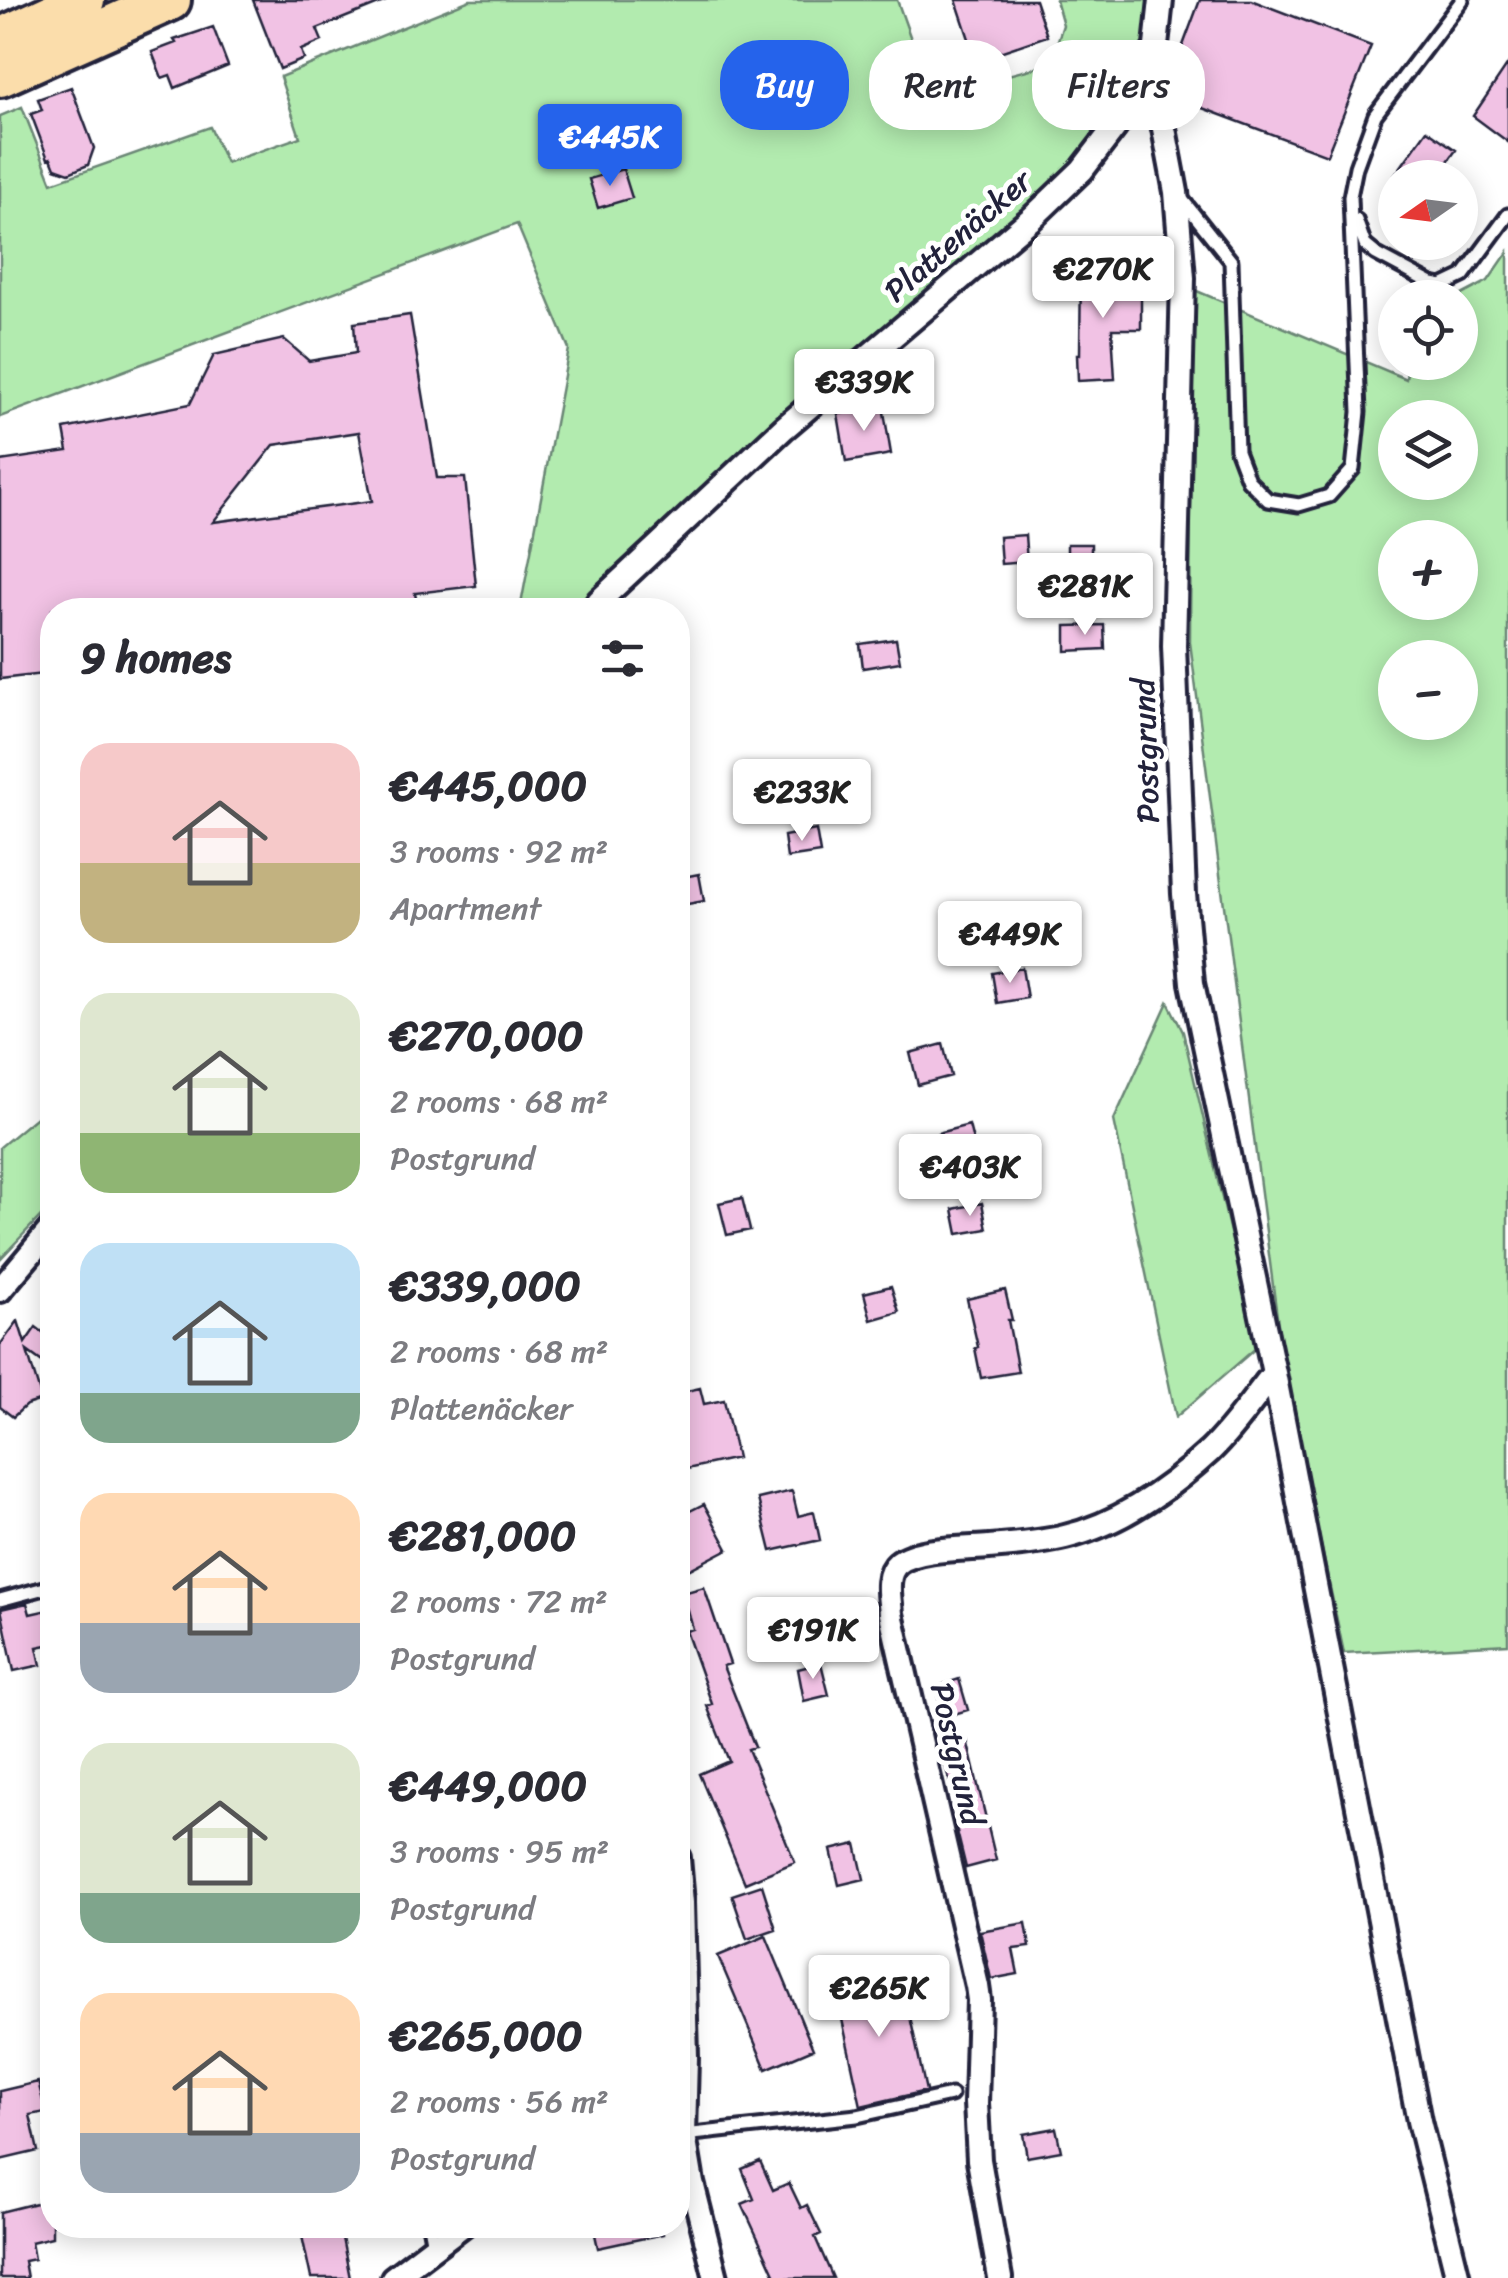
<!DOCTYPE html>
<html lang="en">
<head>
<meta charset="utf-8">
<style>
  :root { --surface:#fff; --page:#f2f2f3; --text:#2b2b33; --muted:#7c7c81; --accent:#2563eb }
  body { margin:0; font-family:Sriracha,sans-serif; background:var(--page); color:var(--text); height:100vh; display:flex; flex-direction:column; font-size:38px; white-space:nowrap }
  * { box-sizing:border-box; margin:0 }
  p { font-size:32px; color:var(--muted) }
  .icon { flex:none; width:55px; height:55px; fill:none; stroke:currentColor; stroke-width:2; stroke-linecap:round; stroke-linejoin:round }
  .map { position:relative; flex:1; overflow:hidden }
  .details { position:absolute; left:40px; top:598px; width:650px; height:1640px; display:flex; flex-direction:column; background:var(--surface); border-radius:40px; box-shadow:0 5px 25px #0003 }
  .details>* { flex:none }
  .guide { position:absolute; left:720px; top:40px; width:638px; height:90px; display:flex; gap:20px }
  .needle { width:65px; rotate:256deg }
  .buttons { position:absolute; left:1378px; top:160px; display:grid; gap:20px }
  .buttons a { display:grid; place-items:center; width:100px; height:100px; border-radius:50%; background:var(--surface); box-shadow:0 5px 25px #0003; font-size:50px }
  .price { position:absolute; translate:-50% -85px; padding:0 22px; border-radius:10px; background:#fff; color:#222; font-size:32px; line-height:65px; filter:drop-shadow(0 2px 5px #0008) }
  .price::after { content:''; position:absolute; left:50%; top:60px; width:30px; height:22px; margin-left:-15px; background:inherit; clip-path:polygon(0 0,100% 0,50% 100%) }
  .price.current { background:var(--accent); color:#fff }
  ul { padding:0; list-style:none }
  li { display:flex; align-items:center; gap:30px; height:250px; padding:0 40px }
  li span { display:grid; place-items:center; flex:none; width:280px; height:200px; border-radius:30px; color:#555 }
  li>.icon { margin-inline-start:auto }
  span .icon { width:120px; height:120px; fill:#fffc; stroke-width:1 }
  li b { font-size:42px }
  h2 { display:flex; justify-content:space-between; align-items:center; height:120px; padding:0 40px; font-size:42px }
  .chip { padding:0 35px; border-radius:40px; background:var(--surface); box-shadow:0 5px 25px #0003; font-size:35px; line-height:90px }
  .chip.current { background:var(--accent); color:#fff }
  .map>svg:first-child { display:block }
</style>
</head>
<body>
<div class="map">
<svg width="1508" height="2278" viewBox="0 0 1508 2278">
  <rect width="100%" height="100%" fill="#fff"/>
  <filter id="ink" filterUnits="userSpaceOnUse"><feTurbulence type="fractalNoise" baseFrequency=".01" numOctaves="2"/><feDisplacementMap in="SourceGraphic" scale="20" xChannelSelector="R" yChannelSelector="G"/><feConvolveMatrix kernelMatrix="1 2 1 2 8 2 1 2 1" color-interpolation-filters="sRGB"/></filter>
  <g filter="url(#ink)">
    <!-- green -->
    <path fill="#b2ebaf" stroke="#6a8675" stroke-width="2.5" fill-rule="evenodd" d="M 470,0 L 897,0 L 931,95 L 1050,64 L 1063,25 L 1056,0 L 1148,0 L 1145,41 L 1098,141 L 581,604 L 578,610 L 520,610 L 569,349 L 517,224 L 0,417 L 0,116 L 22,107 L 52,183 L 210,127 L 226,163 L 300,137 L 280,77 Z
      M 1508,252 L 1508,1644 L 1344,1653 L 1284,1371 L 1190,642 L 1192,289 L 1406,379 L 1408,363 L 1460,362 L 1460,298 L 1458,297 L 1488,281 ZM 1395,418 L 1460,418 L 1460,482 L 1395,482 ZM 1395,538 L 1460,538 L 1460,602 L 1395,602 ZM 1395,658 L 1460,658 L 1460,722 L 1395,722 Z
      M 1168,1002 L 1183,1032 L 1257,1347 L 1176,1417 L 1114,1120 Z
      M 52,1104 L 52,1204 L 0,1259 L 0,1147 Z"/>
    <!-- building -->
    <path fill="#f1c2e4" stroke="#22223b" stroke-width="2.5" fill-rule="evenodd" d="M 253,0 L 385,0 L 386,1 L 317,29 L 322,41 L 301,50 L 304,59 L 280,69 Z
      M 956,0 L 1035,0 L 1047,36 L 976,60 Z
      M 1200,0 L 1251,0 L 1371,46 L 1327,155 L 1173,97 L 1172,75 Z
      M 213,27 L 228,66 L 175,88 L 170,75 L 162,78 L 152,52 L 176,43 L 174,40 Z
      M 1508,64 L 1508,142 L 1473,116 Z
      M 71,87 L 94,148 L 88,165 L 69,173 L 55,168 L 51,158 L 48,159 L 31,114 L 42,110 L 38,99 Z
      M 1427,130 L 1456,150 L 1436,178 L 1393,178 Z
      M 623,169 L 632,198 L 598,208 L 589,179 Z
      M 1081,264 L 1113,264 L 1113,294 L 1141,294 L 1141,329 L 1112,329 L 1115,379 L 1078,381 L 1077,354 L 1080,354 Z
      M 410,315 L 437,478 L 465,478 L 476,586 L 415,593 L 418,610 L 52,610 L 52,673 L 0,679 L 0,461 L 68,451 L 64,429 L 190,404 L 214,355 L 284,339 L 309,361 L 356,353 L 354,323 ZM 359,432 L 372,501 L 213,522 L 274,445 Z
      M 883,406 L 891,454 L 846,462 L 838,414 Z
      M 1025,535 L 1027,562 L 1001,564 L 999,537 Z
      M 1067,544 L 1091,544 L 1091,584 L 1067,584 Z
      M 1104,625 L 1105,649 L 1066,651 L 1066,626 Z
      M 896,639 L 900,662 L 863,668 L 860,644 Z
      M 816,830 L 820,853 L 787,858 L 784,836 Z
      M 699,874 L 704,901 L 682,905 L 678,878 Z
      M 1022,968 L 1027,998 L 997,1003 L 992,973 Z
      M 943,1044 L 951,1076 L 918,1085 L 910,1053 Z
      M 969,1125 L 976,1153 L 946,1162 L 938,1133 Z
      M 742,1198 L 750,1230 L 727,1235 L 719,1203 Z
      M 982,1203 L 987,1229 L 958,1234 L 953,1209 Z
      M 891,1286 L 899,1312 L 871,1320 L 864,1293 Z
      M 1005,1290 L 1012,1320 L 1008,1320 L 1018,1372 L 981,1378 L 975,1348 L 978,1347 L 967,1299 Z
      M 18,1321 L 25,1343 L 36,1327 L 52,1339 L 52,1369 L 27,1351 L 42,1400 L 26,1405 L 13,1417 L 0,1407 L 0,1345 Z
      M 700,1388 L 704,1404 L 724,1400 L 737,1458 L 678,1471 L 678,1393 Z
      M 792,1491 L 798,1516 L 814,1512 L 820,1540 L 771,1551 L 758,1499 Z
      M 704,1504 L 728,1549 L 688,1570 L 678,1552 L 678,1517 Z
      M 704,1587 L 730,1664 L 723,1666 L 755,1747 L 748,1749 L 795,1862 L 745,1883 L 699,1774 L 729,1761 L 707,1706 L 712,1704 L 686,1631 L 693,1629 L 683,1593 Z
      M 27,1603 L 30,1614 L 52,1609 L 52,1644 L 37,1647 L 41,1665 L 14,1671 L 1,1609 Z
      M 821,1663 L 829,1695 L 804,1701 L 798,1669 Z
      M 959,1679 L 968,1710 L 944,1717 L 935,1687 Z
      M 967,1740 L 996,1860 L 966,1868 L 955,1823 L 961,1822 L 940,1747 Z
      M 856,1844 L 864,1879 L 839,1885 L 831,1850 Z
      M 762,1885 L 776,1929 L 747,1939 L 732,1895 Z
      M 1026,1923 L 1030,1947 L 1013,1949 L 1018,1974 L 991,1979 L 980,1931 Z
      M 766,1936 L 813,2049 L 766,2069 L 718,1956 Z
      M 862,1968 L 866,1992 L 903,1984 L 926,2091 L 861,2106 L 833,1978 Z
      M 38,2082 L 46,2112 L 30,2115 L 38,2151 L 0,2160 L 0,2091 Z
      M 1056,2128 L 1061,2151 L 1027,2157 L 1023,2134 Z
      M 760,2161 L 773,2190 L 789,2183 L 801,2208 L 807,2205 L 821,2234 L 815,2237 L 833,2278 L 776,2278 L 742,2204 L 754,2199 L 742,2169 Z
      M 52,2199 L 52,2237 L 31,2242 L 34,2259 L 24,2261 L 27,2278 L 0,2278 L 0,2212 Z
      M 593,2225 L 662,2225 L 663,2234 L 598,2248 Z
      M 340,2228 L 350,2278 L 311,2278 L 302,2236 Z"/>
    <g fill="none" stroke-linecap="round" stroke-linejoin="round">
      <defs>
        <path id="service" d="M 1181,198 L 1231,261 L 1237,451 L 1248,480 L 1268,500 L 1299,505 L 1329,496 L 1353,469 L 1359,412 L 1350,197 L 1356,167 L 1375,115 L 1462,0
          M 1356,220 L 1365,245 L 1376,254 L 1432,284 L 1442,286 L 1463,276 L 1508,215
          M 0,1600 L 52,1586
          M 684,2135 L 857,2116 L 951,2095
          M 429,2225 L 433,2246"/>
        <path id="minor" d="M 1161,0 L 1156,46 L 1158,97 L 1176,192 L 1183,278 L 1174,646 L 1184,894 L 1192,983 L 1274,1373 L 1419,2121 L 1458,2278
          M 593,610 L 599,601 L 784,428 L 1032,218 L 1082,170 L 1115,127 L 1133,98 L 1153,52
          M 0,1290 L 52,1228
          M 678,1858 L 682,1903 L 686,2057 L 684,2135 L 692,2183 L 716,2278
          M 393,2278 L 463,2225
          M 1000,2278 L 979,2160 L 976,2103 L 979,2000 L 977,1986 L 891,1614 C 890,1598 884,1575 898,1563 C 917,1548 965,1549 989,1547 C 1013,1545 1041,1543 1065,1537 C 1119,1524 1170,1488 1210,1451 C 1234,1428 1253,1399 1274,1373"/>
        <path id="trunk" d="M 0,39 L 84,0
          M 0,76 L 170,0"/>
      </defs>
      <!-- service casing -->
      <use href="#service" stroke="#22223b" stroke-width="19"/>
      <!-- minor casing -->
      <use href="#minor" stroke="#22223b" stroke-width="30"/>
      <!-- trunk casing -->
      <use href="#trunk" stroke="#22223b" stroke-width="48"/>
      <!-- service -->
      <use href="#service" stroke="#fff" stroke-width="11"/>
      <!-- minor -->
      <use href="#minor" stroke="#fff" stroke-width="22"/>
      <!-- trunk -->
      <use href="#trunk" stroke="#fbddab" stroke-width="40"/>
    </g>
  </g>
  <g text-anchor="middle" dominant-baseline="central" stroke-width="10" stroke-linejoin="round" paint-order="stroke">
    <!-- street labels -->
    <g font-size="32" fill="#22223b" stroke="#fff">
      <text transform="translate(958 236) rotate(-41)">Plattenäcker</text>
      <text transform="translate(1146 751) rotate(-92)">Postgrund</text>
      <text transform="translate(957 1754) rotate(77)">Postgrund</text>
    </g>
  </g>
</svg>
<div class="buttons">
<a><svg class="needle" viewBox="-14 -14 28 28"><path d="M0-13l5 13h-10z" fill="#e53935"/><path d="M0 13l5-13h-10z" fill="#7c7c81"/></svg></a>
<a><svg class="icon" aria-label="locate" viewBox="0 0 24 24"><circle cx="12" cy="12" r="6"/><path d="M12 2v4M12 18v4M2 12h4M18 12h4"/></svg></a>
<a><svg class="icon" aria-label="layers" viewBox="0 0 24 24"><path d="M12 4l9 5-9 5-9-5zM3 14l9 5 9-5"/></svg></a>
<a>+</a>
<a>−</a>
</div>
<b class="price current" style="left:610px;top:189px">€445K</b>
<b class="price" style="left:1103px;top:321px">€270K</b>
<b class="price" style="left:864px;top:434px">€339K</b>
<b class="price" style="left:1085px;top:638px">€281K</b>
<b class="price" style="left:802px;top:844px">€233K</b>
<b class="price" style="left:1010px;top:986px">€449K</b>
<b class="price" style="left:970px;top:1219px">€403K</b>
<b class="price" style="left:813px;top:1682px">€191K</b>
<b class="price" style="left:879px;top:2040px">€265K</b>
<div class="guide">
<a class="chip current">Buy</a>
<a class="chip">Rent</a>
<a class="chip">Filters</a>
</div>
<section class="details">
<h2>9 homes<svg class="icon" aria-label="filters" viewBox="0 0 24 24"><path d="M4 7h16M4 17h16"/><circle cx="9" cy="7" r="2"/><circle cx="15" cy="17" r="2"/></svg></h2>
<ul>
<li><span style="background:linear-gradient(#f6c9c9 60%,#c2b280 0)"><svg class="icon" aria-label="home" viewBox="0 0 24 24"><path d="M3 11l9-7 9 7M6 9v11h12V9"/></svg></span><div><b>€445,000</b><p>3 rooms · 92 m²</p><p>Apartment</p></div></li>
<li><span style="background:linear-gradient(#dfe7d0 70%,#8fb573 0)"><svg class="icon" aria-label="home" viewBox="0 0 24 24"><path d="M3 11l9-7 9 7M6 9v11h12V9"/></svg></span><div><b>€270,000</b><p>2 rooms · 68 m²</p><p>Postgrund</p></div></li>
<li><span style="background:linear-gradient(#bfe0f5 75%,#7fa58c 0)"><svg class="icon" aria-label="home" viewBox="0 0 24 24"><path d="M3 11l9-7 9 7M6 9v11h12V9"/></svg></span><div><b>€339,000</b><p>2 rooms · 68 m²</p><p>Plattenäcker</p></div></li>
<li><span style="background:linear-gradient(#ffd9b3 65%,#9aa5b1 0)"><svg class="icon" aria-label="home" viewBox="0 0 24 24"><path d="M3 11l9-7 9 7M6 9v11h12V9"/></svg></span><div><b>€281,000</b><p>2 rooms · 72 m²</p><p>Postgrund</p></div></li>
<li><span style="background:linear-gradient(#dfe7d0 75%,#7fa58c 0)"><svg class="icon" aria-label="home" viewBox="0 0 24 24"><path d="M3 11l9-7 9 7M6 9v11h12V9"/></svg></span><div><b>€449,000</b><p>3 rooms · 95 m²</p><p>Postgrund</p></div></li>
<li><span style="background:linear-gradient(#ffd9b3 70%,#9aa5b1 0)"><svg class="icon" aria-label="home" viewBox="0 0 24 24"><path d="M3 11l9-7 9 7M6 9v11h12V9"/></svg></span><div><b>€265,000</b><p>2 rooms · 56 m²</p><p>Postgrund</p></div></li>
</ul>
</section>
</div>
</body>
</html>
